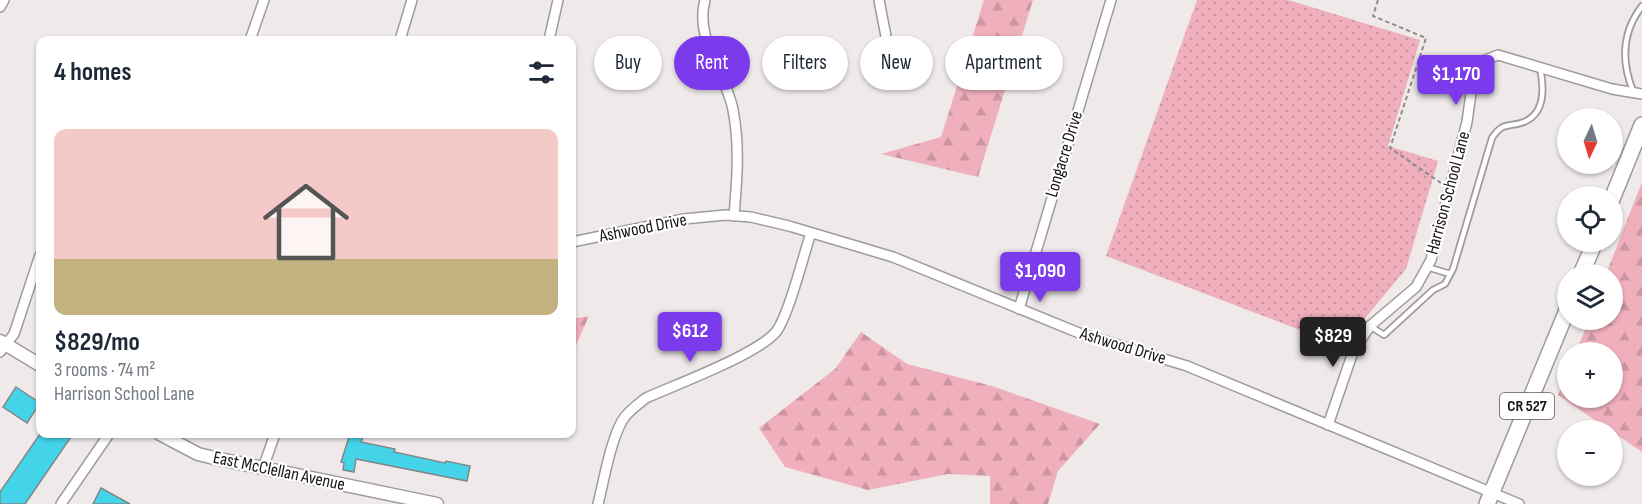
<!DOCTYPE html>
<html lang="en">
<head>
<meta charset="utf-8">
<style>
  :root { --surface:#fff; --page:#f6f6f7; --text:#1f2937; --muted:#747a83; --accent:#7c3aed }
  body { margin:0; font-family:"Sofia Sans Condensed",sans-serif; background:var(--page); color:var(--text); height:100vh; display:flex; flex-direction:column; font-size:22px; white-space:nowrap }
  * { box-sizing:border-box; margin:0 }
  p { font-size:20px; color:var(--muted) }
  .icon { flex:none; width:33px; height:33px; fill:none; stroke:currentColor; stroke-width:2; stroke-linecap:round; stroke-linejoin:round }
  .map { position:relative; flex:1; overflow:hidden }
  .drawer { position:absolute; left:36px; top:36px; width:540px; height:402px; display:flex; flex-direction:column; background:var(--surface); border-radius:12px; box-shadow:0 2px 4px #0004 }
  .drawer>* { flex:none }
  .banner { position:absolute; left:594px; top:36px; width:570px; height:54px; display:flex; gap:12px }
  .needle { width:39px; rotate:184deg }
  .fabs { position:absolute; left:1557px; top:108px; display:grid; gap:12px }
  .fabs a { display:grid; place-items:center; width:66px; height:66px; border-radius:50%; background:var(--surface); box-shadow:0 2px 4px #0004; font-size:30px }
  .price { position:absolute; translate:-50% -51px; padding:0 14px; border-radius:6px; background:var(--accent); color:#fff; font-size:20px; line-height:39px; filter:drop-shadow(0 2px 3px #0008) }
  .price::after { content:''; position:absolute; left:50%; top:36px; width:18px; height:14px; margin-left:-9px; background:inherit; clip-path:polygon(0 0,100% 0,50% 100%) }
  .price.current { background:#222; color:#fff }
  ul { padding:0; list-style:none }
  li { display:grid; align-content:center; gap:12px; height:318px; padding:0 18px }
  li span { display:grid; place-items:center; height:186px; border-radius:12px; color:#555 }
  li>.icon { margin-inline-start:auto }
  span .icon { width:108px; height:108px; fill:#fffc; stroke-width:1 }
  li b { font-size:26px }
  h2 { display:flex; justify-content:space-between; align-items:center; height:72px; padding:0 18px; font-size:26px }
  .chip { padding:0 21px; border-radius:27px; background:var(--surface); box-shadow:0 2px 4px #0004; font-size:21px; line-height:54px }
  .chip.current { background:var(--accent); color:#fff }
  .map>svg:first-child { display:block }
</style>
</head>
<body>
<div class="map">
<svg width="1642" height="504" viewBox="0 0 1642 504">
  <defs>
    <pattern id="grass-dots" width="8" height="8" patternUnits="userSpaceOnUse" patternTransform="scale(1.5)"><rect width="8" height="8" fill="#efafbc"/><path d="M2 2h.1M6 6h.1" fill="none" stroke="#cc96a1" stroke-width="1.8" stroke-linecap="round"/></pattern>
    <pattern id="forest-firs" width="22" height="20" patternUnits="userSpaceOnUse" patternTransform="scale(1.5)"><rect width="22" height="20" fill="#efafbc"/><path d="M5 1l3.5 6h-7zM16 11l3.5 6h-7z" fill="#cc96a1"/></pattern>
  </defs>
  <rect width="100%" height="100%" fill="#efe9ea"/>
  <!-- grass -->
  <path fill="url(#grass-dots)" d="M 1197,0 L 1288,0 L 1420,40 L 1388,146 L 1438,161 L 1406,269 L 1342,346 L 1106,256 Z"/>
  <!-- forest -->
  <path fill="url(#forest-firs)" d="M 984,0 L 1033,0 L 978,177 L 881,154 L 941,137 Z
    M 1642,182 L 1642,452 L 1558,395 L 1567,374 L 1568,398 L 1612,398 L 1612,352 L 1576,352 L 1589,320 L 1612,320 L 1612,274 L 1606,274 Z
    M 589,316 L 572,354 L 572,319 Z
    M 861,332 L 907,364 L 992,386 L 1100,424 L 1058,471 L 1048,504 L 990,504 L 990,476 L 948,474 L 868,490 L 785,467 L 759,428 L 835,369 Z"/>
  <!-- building -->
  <path fill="#43d4ea" stroke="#828788" stroke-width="1.5" d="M 16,387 L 40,403 L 27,423 L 3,407 Z
    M 40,434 L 73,434 L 25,504 L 0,504 L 0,492 Z
    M 350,434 L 364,434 L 361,442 L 395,449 L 394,452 L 445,463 L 446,461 L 470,466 L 467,481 L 356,459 L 354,472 L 343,470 L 344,463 L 341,462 Z
    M 101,488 L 130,504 L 93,504 Z"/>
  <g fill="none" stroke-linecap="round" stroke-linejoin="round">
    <defs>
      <path id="service" d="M 1633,91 C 1621,61 1622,32 1642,6
        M 1427,267 L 1450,274
        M 1370,326 L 1384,335 L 1433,290 L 1445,284 L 1453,269 L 1492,138 C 1503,121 1508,128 1524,122 C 1546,113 1544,87 1540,68"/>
      <path id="minor" d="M 705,0 C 694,39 726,73 733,110 C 740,145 737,180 734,216
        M 879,0 L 889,52
        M 0,7 L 4,0
        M 250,40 L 264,0
        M 400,40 L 412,0
        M 549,40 L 558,0
        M 572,242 L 684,219 L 725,215 L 751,217 L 789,226 L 893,257 L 1079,333 L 1187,366 L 1519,504
        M 1019,309 L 1111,0
        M 0,352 L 14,334 L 40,255
        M 1328,425 L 1353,352 L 1370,326 L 1416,287 L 1431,260 L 1467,122 L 1472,86 L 1483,61 L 1498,55 L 1612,89 L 1642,94
        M 263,468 L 275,434
        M 61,504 L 109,434
        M 598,504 C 604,480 610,443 622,421 C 627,412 637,405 646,398 C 677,384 756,355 776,332 C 789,315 803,256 811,233"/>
      <path id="tertiary" d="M 0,341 L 40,365
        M 160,434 L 198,454 L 210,457 L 437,504"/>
      <path id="primary" d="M 1612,199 L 1642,125
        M 1581,274 L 1595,242
        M 1487,504 L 1568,308"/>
    </defs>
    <!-- service casing -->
    <use href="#service" stroke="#a09b9b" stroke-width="8"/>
    <!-- minor casing -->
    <use href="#minor" stroke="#a09b9b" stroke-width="12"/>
    <!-- tertiary casing -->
    <use href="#tertiary" stroke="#a09b9b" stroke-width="15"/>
    <!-- primary casing -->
    <use href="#primary" stroke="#a09b9b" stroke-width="18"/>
    <!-- path -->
    <path stroke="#908c8d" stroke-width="2" stroke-dasharray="4.5 3" stroke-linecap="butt" d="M 1378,0 L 1373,16 L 1426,38 L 1390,148 L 1441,183"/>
    <!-- service -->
    <use href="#service" stroke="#fff" stroke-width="4.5"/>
    <!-- minor -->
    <use href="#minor" stroke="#fff" stroke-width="9"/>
    <!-- tertiary -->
    <use href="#tertiary" stroke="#fff" stroke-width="12"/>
    <!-- primary -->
    <use href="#primary" stroke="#fff" stroke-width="15"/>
  </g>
  <g text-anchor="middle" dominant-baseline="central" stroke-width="4.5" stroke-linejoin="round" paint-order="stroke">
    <!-- shield labels -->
    <rect fill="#fff" stroke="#5c5a5b" stroke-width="1.5" x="1500" y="393" width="54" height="26" rx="4.5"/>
    <g font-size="16" font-weight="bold" fill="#161415">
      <text x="1527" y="406">CR 527</text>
    </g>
    <!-- street labels -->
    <g font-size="18" fill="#161415" stroke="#fff">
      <text transform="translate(1064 154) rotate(-73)">Longacre Drive</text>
      <text transform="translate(1448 193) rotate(-75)">Harrison School Lane</text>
      <text transform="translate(643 228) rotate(-11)">Ashwood Drive</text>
      <text transform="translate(1123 346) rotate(17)">Ashwood Drive</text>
      <text transform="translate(279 471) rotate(12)">East McClellan Avenue</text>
    </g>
  </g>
</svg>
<div class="fabs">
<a><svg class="needle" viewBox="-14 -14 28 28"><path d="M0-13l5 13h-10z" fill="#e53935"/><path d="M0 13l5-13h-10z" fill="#747a83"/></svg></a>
<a><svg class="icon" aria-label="locate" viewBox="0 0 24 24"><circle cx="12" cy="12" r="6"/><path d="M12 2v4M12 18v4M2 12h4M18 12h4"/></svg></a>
<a><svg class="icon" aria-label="layers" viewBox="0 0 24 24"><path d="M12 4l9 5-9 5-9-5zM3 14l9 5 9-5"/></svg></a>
<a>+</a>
<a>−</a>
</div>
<b class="price" style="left:1456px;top:106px">$1,170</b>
<b class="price" style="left:1040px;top:303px">$1,090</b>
<b class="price" style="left:690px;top:363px">$612</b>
<b class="price current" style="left:1333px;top:368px">$829</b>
<div class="banner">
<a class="chip">Buy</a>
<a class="chip current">Rent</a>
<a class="chip">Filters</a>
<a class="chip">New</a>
<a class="chip">Apartment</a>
</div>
<section class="drawer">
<h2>4 homes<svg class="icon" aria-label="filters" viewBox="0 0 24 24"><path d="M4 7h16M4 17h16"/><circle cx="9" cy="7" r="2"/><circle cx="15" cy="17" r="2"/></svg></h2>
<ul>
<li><span style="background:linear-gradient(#f6c9c9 70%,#c2b280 0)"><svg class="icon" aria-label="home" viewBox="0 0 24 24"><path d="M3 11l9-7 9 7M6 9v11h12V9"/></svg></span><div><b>$829/mo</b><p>3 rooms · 74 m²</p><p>Harrison School Lane</p></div></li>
</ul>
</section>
</div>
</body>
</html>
